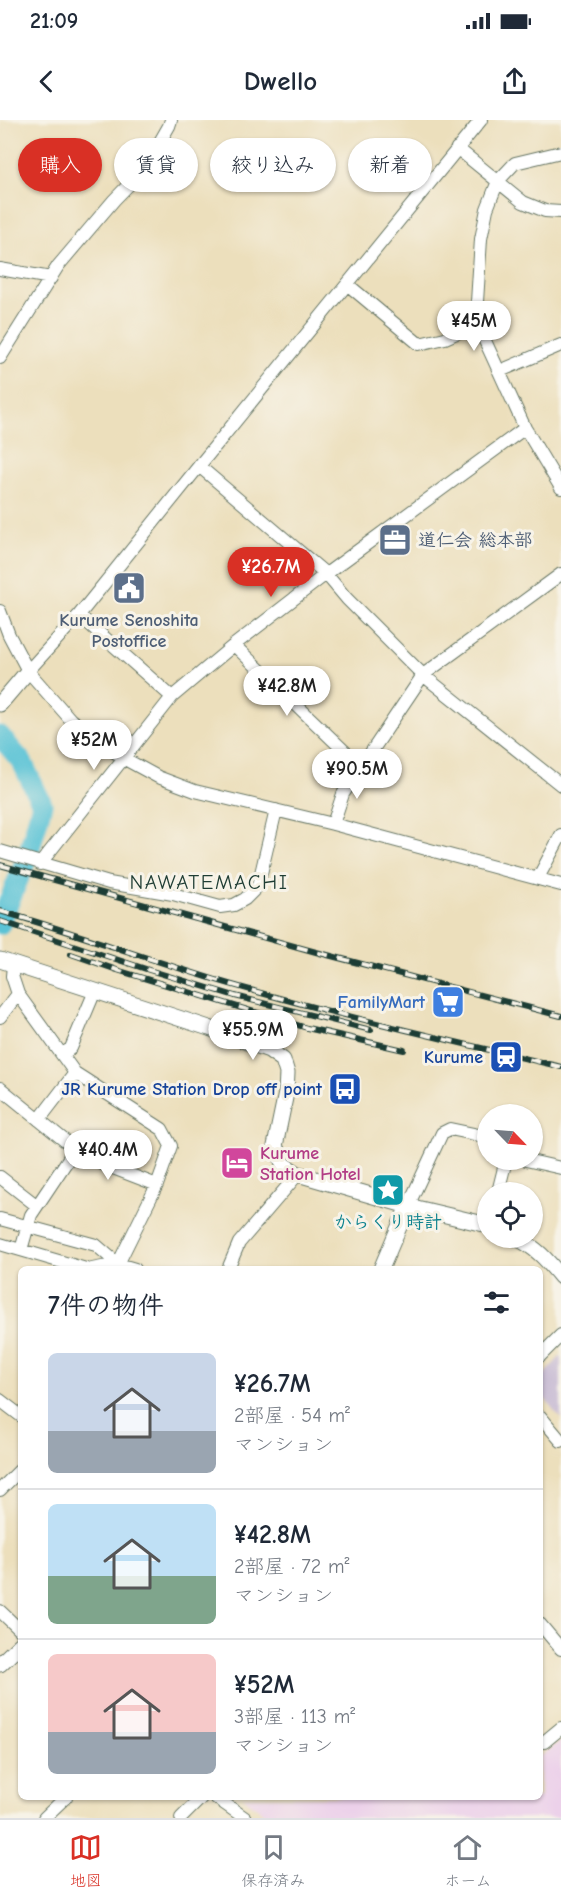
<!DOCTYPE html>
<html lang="ja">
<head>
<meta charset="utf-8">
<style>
  :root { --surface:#fff; --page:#f6f6f7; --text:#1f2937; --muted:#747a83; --line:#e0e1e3; --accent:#d93025 }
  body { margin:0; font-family:"Comic Neue","Klee One",sans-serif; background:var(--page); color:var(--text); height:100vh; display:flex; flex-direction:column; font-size:22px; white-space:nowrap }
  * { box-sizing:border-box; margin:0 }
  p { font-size:20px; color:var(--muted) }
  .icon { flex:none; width:33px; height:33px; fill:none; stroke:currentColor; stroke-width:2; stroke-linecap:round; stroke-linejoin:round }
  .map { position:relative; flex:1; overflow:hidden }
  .drawer { position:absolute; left:18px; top:1146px; width:525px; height:534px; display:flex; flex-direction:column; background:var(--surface); border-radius:9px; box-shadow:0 2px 4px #0004 }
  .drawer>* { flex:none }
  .banner { position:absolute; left:18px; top:18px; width:525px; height:54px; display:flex; gap:12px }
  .needle { width:39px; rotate:115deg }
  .controls { position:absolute; left:477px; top:984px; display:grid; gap:12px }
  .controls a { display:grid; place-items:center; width:66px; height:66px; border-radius:50%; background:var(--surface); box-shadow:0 2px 4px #0004; font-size:30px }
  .price { position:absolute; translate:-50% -51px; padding:0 14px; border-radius:21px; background:#fff; color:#222; font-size:20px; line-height:39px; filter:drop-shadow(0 2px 3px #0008) }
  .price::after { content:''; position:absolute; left:50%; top:36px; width:18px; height:14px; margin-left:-9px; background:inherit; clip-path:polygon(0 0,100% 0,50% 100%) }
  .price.current { background:var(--accent); color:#fff }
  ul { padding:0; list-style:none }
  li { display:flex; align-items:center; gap:18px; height:150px; padding:0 30px }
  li+li { border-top:2px solid var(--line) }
  li span { display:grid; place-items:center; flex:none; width:168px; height:120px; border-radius:9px; color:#555 }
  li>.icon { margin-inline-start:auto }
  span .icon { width:72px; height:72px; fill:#fffc; stroke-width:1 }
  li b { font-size:26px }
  h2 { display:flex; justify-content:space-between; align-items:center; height:72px; padding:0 30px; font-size:26px }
  .chip { padding:0 21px; border-radius:27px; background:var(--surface); box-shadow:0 2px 4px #0004; font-size:21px; line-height:54px }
  .chip.current { background:var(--accent); color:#fff }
  .status { display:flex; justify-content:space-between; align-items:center; height:42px; padding:0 30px; background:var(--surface); direction:ltr }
  .status svg { height:16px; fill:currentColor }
  header { display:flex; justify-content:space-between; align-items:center; height:78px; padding:0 30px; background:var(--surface); font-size:27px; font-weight:700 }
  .menu { display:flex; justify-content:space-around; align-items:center; height:84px; border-top:2px solid var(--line); background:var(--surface); font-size:16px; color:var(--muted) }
  .menu a { display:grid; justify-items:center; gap:3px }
  .menu .current { color:var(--accent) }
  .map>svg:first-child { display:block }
</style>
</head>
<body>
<div class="status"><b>21:09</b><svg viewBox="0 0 49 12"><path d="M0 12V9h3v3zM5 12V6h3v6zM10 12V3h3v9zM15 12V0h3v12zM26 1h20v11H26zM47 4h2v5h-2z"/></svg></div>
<header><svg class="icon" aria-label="back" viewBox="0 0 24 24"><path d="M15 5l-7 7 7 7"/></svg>Dwello<svg class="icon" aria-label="share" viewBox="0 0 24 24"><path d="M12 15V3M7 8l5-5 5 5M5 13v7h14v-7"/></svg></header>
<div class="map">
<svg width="561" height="1698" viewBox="0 0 561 1698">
  <rect width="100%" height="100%" fill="#f7f3e8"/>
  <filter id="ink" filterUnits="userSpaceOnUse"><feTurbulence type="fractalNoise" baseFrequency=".0167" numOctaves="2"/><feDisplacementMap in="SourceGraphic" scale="12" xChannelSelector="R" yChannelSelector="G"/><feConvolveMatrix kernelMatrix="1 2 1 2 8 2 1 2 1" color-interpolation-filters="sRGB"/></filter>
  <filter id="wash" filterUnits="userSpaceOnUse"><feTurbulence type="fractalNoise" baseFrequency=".008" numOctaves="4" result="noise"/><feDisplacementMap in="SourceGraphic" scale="24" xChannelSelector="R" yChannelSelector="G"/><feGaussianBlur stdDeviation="1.35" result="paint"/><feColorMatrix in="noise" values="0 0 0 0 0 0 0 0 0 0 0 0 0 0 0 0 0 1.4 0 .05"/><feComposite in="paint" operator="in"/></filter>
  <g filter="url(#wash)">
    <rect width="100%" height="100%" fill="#ecdfbc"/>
    <!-- built -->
    <path fill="#ecd1ea" d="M 561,1621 L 561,1698 L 270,1698 L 243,1677 L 540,1677 L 540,1637 Z"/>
    <!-- industrial -->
    <path fill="#cbbfd5" d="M 561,1236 L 561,1299 L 540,1273 L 540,1259 Z"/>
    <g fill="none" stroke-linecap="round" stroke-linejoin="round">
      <!-- river -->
      <path stroke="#5ac3d6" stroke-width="21" d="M 0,616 L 22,642 L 42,684 L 28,735 L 0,804"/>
    </g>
  </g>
  <g filter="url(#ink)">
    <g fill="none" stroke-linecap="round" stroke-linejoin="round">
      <defs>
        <path id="minor" d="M 457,28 L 523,82 L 545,91 L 561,92
          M 561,32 L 515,43 L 498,61 L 487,89 L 481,119 L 477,182 L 481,212 L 525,308 L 561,368
          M 0,149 L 51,158
          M 347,164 L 419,224 L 445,218 L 479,203
          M 0,238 L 58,146 L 114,80 L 145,48 L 169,6 L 171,0
          M 500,251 L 561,225
          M 199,346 L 326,454 L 347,479 L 423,555 L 561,665
          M 0,491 L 9,515 L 28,551 L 71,600 L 123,638 L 158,657 L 195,671 L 333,704 L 561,765
          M 79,495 L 172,577
          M 234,525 L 361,647
          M 28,551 L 79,495 L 199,346 L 481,0
          M 333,704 L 343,674 L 423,555 L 561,454
          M 0,731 L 109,763 L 173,774 L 220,787 L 234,785 L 245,779 L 258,766 L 276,690
          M 40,744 L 172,577 L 234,525 L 326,454 L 525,308
          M 538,758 L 561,715
          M 13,845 L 12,856 L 18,874 L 75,953 L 162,1009 L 171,1026 L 157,1065 L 118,1144 L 118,1149
          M 0,897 L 18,874
          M 62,935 L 71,928 L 95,871
          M 0,968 L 75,1029 L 92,1040 L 157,1065
          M 39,1000 L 75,953
          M 526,1040 L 561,1048
          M 0,1057 L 36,1085
          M 498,1072 L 506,1040
          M 408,1086 L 442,1013 L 450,1009 L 488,1017
          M 0,1099 L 96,1125 L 118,1144 L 135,1149
          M 0,1124 L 86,1149
          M 21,1130 L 31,1095 L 75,1029
          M 92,1149 L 118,1144
          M 228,1149 L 239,1123 L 298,1054
          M 540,1236 L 561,1215
          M 0,1280 L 21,1296
          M 540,1296 L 561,1321
          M 0,1370 L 21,1349
          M 0,1491 L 21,1511
          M 540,1504 L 561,1529
          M 540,1622 L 544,1622 L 561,1608
          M 215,1677 L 245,1698
          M 44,1698 L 66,1677
          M 181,1698 L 202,1677"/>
        <path id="major" d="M 0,584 L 28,551
          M 0,840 L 209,908 L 269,930 L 283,940 L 287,953 L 286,973 L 275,1026 L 284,1045 L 298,1054 L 408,1086 L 488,1105
          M 516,1118 C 536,1127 547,1140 561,1157
          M 381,1149 L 408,1086
          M 0,1544 L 21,1524"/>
      </defs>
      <!-- minor casing -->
      <use href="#minor" stroke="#677664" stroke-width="14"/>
      <!-- major casing -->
      <use href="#major" stroke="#677664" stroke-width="17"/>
      <!-- minor -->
      <use href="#minor" stroke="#fff" stroke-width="12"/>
      <!-- major -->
      <use href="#major" stroke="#fff" stroke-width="15"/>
      <defs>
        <path id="rail" d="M 0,745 L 316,832 L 561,896
          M 0,791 C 76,813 150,840 226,863 C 336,895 449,920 561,947
          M 0,801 L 149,850 L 235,876 L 371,910
          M 71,834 L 117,850 L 307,908 L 404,930"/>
      </defs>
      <!-- rail casing -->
      <use href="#rail" stroke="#1f3d34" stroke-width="6"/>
      <!-- rail -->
      <use href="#rail" stroke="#f7f3e8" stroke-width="4" stroke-dasharray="11" stroke-linecap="butt"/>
    </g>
  </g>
  <!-- icons -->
  <defs>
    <symbol id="office-square" viewBox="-11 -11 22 22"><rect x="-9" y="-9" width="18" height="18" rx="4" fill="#5c6f8a" stroke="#f7f3e8"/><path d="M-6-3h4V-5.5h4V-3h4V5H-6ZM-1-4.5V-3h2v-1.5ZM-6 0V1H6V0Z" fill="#fff"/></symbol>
    <symbol id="civic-square" viewBox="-11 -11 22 22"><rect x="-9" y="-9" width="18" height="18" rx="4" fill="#5c6f8a" stroke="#f7f3e8"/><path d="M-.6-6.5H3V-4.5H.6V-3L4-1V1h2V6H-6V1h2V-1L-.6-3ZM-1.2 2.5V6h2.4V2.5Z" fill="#fff"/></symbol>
    <symbol id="supermarket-square" viewBox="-11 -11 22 22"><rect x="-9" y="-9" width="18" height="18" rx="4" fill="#3f7fe0" stroke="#f7f3e8"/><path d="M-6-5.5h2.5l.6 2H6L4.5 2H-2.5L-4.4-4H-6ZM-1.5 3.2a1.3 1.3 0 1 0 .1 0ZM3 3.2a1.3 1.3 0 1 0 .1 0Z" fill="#fff"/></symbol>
    <symbol id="station-square" viewBox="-11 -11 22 22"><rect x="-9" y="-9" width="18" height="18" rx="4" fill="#1a4fb4" stroke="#f7f3e8"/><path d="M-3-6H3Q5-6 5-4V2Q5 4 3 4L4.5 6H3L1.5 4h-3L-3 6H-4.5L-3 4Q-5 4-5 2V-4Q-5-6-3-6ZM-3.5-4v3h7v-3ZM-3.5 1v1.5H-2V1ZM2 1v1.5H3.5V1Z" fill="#fff"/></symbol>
    <symbol id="bus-square" viewBox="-11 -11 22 22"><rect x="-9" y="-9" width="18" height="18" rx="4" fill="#1a4fb4" stroke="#f7f3e8"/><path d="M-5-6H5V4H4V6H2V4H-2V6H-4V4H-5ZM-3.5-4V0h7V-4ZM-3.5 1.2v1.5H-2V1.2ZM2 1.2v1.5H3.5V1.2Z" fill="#fff"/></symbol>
    <symbol id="hotel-square" viewBox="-11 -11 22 22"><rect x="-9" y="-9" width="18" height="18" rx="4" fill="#d1479c" stroke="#f7f3e8"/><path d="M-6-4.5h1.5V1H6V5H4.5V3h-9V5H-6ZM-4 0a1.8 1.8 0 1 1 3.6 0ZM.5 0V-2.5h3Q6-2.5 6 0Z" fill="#fff"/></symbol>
    <symbol id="sight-square" viewBox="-11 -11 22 22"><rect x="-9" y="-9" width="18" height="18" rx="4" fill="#0f9aa8" stroke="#f7f3e8"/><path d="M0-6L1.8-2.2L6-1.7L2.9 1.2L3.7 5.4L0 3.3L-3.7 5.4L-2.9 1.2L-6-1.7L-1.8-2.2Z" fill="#fff"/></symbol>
  </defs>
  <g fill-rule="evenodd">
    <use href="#office-square" x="376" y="401" width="38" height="38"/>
    <use href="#civic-square" x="110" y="449" width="38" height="38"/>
    <use href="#supermarket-square" x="429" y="863" width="38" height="38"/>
    <use href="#station-square" x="487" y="918" width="38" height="38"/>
    <use href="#bus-square" x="326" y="950" width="38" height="38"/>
    <use href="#hotel-square" x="218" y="1024" width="38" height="38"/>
    <use href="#sight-square" x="369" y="1051" width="38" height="38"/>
  </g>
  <g text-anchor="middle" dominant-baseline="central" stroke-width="6" stroke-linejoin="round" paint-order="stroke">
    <!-- service labels -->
    <g font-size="18" font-weight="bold" fill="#4e5e75" stroke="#f7f3e8" text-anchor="start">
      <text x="418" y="420">道仁会 総本部</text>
      <text x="129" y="500" text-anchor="middle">Kurume Senoshita<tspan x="129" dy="21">Postoffice</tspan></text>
    </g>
    <!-- shop labels -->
    <g font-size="18" font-weight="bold" fill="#366cbe" stroke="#f7f3e8" text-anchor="end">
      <text x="425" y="882">FamilyMart</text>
    </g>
    <!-- transit labels -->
    <g font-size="18" font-weight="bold" fill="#164399" stroke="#f7f3e8" text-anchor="end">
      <text x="483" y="937">Kurume</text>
      <text x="322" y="969">JR Kurume Station Drop off point</text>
    </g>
    <!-- hotel labels -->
    <g font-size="18" font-weight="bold" fill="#b23c85" stroke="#f7f3e8" text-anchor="start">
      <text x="260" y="1033">Kurume<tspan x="260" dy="21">Station Hotel</tspan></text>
    </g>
    <!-- culture labels -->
    <g font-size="18" font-weight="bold" fill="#0d838f" stroke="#f7f3e8">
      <text x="388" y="1102">からくり時計</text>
    </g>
    <!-- quarter labels -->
    <g font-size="21" letter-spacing="1.5" fill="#1f3d34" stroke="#f7f3e8">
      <text x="209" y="762">NAWATEMACHI</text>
    </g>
  </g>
</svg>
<div class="controls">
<a><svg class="needle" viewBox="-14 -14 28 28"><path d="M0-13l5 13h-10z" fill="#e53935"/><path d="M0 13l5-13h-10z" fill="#747a83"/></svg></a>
<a><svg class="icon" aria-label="locate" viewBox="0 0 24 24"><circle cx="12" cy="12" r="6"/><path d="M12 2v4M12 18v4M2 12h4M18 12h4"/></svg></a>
</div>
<b class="price" style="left:474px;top:232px">¥45M</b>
<b class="price current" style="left:271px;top:478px">¥26.7M</b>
<b class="price" style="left:287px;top:597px">¥42.8M</b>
<b class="price" style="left:94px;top:651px">¥52M</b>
<b class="price" style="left:357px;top:680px">¥90.5M</b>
<b class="price" style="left:253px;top:941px">¥55.9M</b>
<b class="price" style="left:108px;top:1061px">¥40.4M</b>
<div class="banner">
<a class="chip current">購入</a>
<a class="chip">賃貸</a>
<a class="chip">絞り込み</a>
<a class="chip">新着</a>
</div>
<section class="drawer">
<h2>7件の物件<svg class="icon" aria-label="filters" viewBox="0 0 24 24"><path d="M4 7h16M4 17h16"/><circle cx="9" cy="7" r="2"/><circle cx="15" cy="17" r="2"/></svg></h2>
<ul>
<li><span style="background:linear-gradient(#c9d6e8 65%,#9aa5b1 0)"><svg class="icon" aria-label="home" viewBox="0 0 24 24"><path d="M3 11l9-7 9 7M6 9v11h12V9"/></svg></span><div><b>¥26.7M</b><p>2部屋 · 54 m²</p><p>マンション</p></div></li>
<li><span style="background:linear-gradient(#bfe0f5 60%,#7fa58c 0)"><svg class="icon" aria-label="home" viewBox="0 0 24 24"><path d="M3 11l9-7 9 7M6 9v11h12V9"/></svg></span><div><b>¥42.8M</b><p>2部屋 · 72 m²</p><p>マンション</p></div></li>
<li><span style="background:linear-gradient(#f6c9c9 65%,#9aa5b1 0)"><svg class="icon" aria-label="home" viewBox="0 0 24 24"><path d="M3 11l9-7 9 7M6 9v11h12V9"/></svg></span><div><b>¥52M</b><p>3部屋 · 113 m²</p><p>マンション</p></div></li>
</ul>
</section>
</div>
<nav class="menu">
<a class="current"><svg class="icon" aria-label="map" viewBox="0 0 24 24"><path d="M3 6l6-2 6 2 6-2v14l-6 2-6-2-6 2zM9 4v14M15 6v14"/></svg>地図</a>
<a><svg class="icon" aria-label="saved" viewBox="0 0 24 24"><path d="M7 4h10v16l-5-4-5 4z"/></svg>保存済み</a>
<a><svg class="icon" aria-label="home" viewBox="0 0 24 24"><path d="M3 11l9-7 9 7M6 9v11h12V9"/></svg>ホーム</a>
</nav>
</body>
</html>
